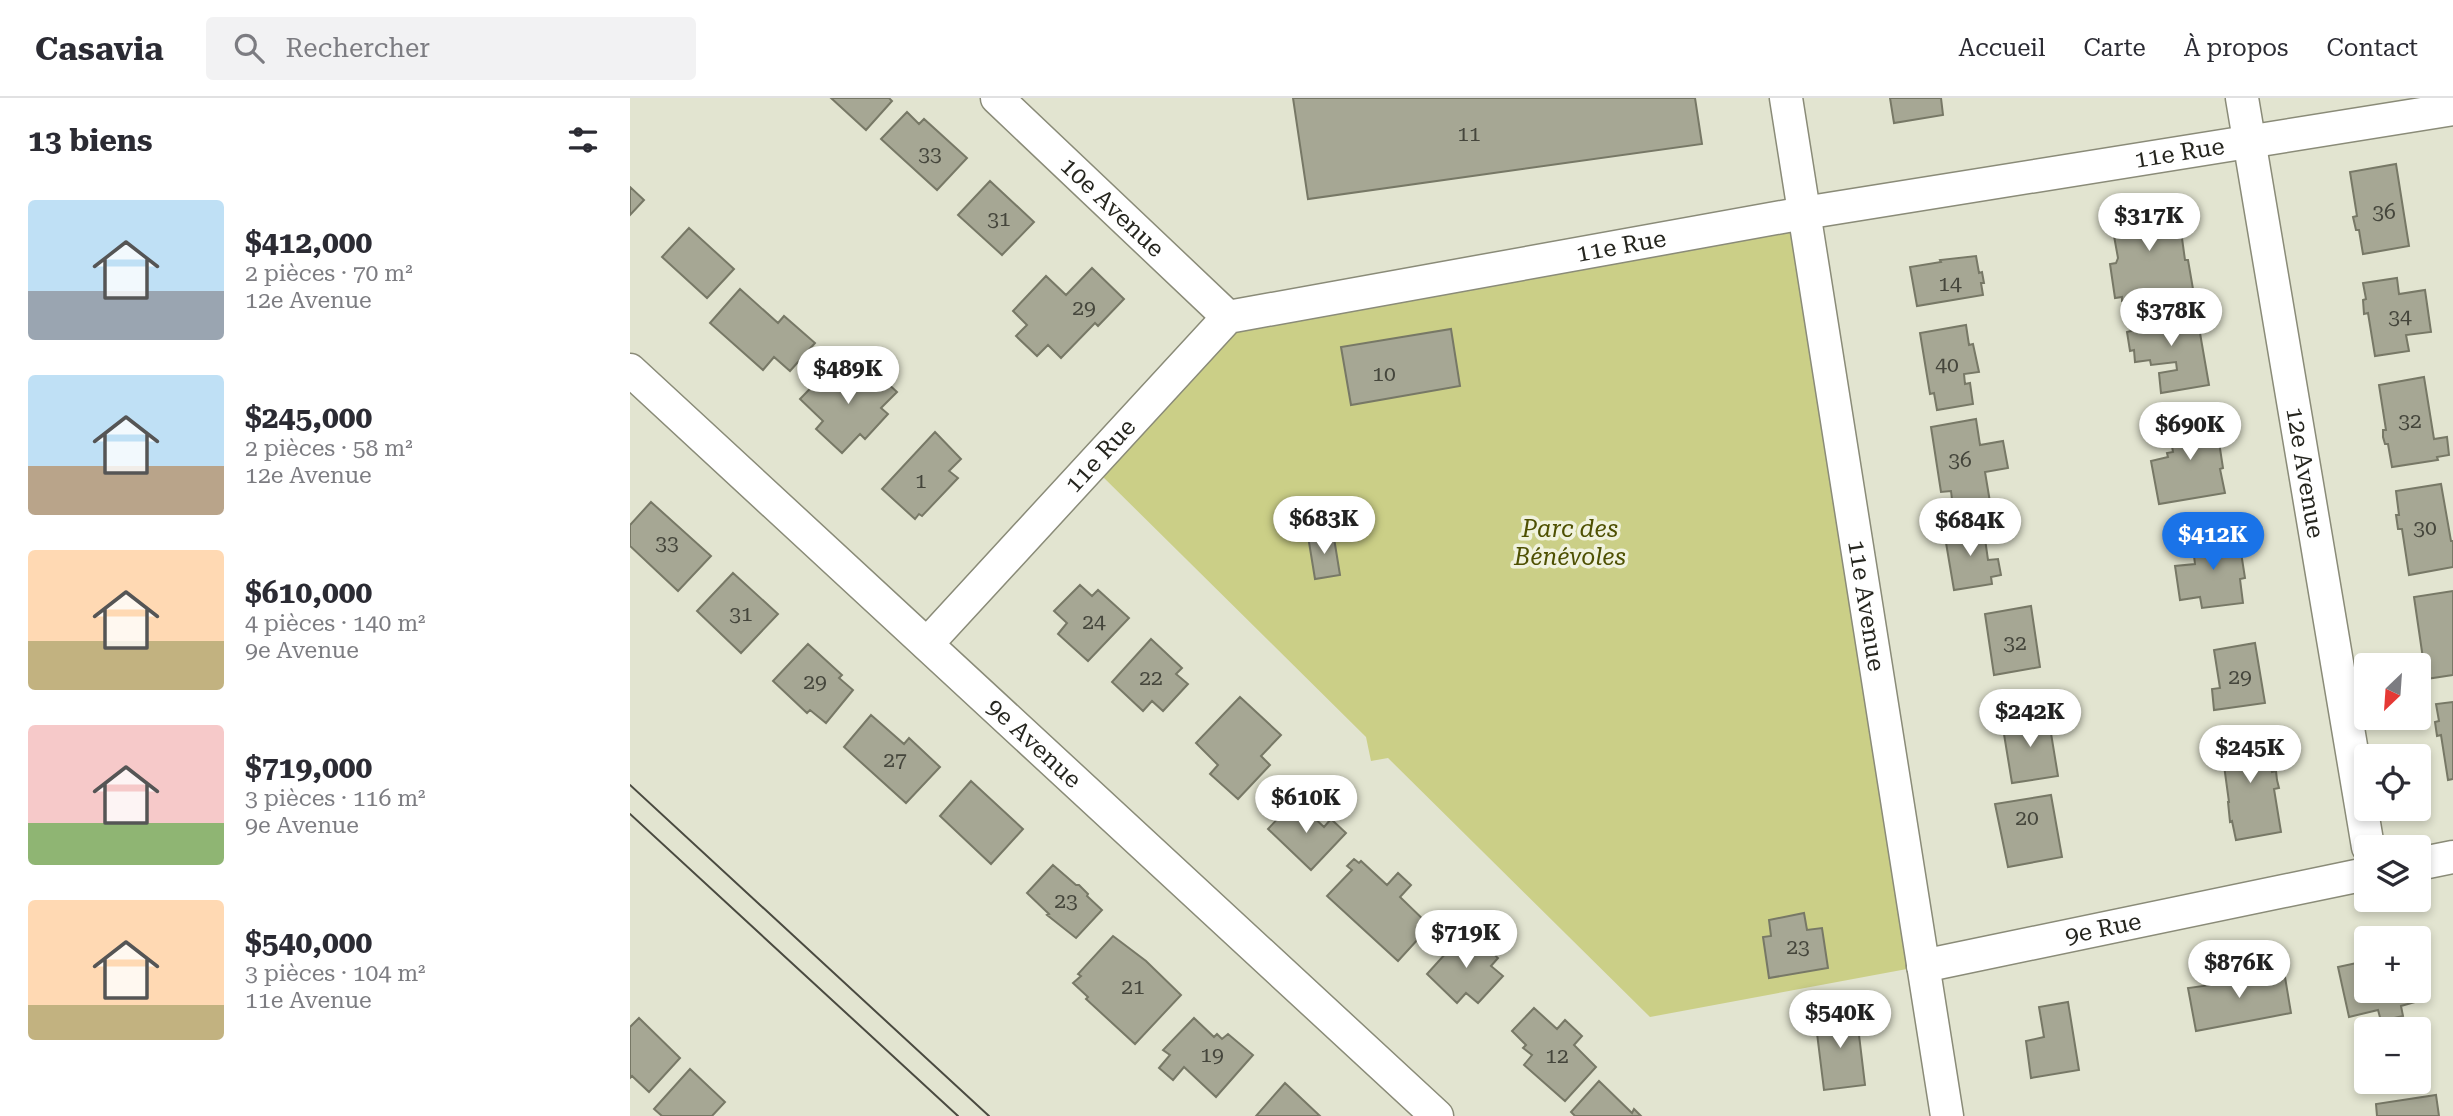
<!DOCTYPE html>
<html lang="fr">
<head>
<meta charset="utf-8">
<style>
  :root { --surface:#fff; --page:#f2f2f3; --text:#2b2b33; --muted:#7c7c81; --line:#e1e1e2; --accent:#1a73e8 }
  body { margin:0; font-family:"Roboto Serif",serif; background:var(--page); color:var(--text); height:100vh; display:flex; flex-direction:column; font-size:26px; white-space:nowrap }
  * { box-sizing:border-box; margin:0 }
  p { font-size:23px; color:var(--muted) }
  .icon { flex:none; width:38px; height:38px; fill:none; stroke:currentColor; stroke-width:2; stroke-linecap:round; stroke-linejoin:round }
  .map { position:relative; flex:1; overflow:hidden }
  .drawer { display:flex; flex-direction:column; background:var(--surface); width:630px }
  .drawer>* { flex:none }
  .needle { width:46px; rotate:205deg }
  .buttons { position:absolute; left:1724px; top:555px; display:grid; gap:14px }
  .buttons a { display:grid; place-items:center; width:77px; height:77px; border-radius:7px; background:var(--surface); box-shadow:0 4px 10px #0003; font-size:35px }
  .price { position:absolute; translate:-50% -60px; padding:0 16px; border-radius:24px; background:#fff; color:#222; font-size:23px; line-height:46px; filter:drop-shadow(0 2px 4px #0008) }
  .price::after { content:''; position:absolute; left:50%; top:42px; width:21px; height:16px; margin-left:-10px; background:inherit; clip-path:polygon(0 0,100% 0,50% 100%) }
  .price.active { background:var(--accent); color:#fff }
  ul { padding:0; list-style:none }
  li { display:flex; align-items:center; gap:21px; height:175px; padding:0 28px }
  li span { display:grid; place-items:center; flex:none; width:196px; height:140px; border-radius:7px; color:#555 }
  li>.icon { margin-inline-start:auto }
  span .icon { width:84px; height:84px; fill:#fffc; stroke-width:1 }
  li b { font-size:30px }
  h2 { display:flex; justify-content:space-between; align-items:center; height:84px; padding:0 28px; font-size:30px }
  header { display:flex; align-items:center; gap:42px; box-sizing:border-box; height:98px; padding:0 35px; background:var(--surface); border-bottom:2px solid var(--line) }
  header strong { font-size:33px }
  nav { display:flex; gap:38px; margin-inline-start:auto; font-size:24px }
  .search { width:490px; height:63px; background:var(--page); display:flex; align-items:center; gap:18px; box-sizing:border-box; padding:0 24px; border-radius:7px; color:var(--muted); font-size:26px }
  main { display:flex; flex:1; min-height:0 }
  .map>svg:first-child { display:block }
</style>
</head>
<body>
<header>
<strong>Casavia</strong>
<div class="search"><svg class="icon" aria-label="search" viewBox="0 0 24 24"><circle cx="10" cy="10" r="6"/><path d="M15 15l6 6"/></svg>Rechercher</div>
<nav><a>Accueil</a><a>Carte</a><a>À propos</a><a>Contact</a></nav>
</header>
<main>
<section class="drawer">
<h2>13 biens<svg class="icon" aria-label="filters" viewBox="0 0 24 24"><path d="M4 7h16M4 17h16"/><circle cx="9" cy="7" r="2"/><circle cx="15" cy="17" r="2"/></svg></h2>
<ul>
<li><span style="background:linear-gradient(#bfe0f5 65%,#9aa5b1 0)"><svg class="icon" aria-label="home" viewBox="0 0 24 24"><path d="M3 11l9-7 9 7M6 9v11h12V9"/></svg></span><div><b>$412,000</b><p>2 pièces · 70 m²</p><p>12e Avenue</p></div></li>
<li><span style="background:linear-gradient(#bfe0f5 65%,#b9a48a 0)"><svg class="icon" aria-label="home" viewBox="0 0 24 24"><path d="M3 11l9-7 9 7M6 9v11h12V9"/></svg></span><div><b>$245,000</b><p>2 pièces · 58 m²</p><p>12e Avenue</p></div></li>
<li><span style="background:linear-gradient(#ffd9b3 65%,#c2b280 0)"><svg class="icon" aria-label="home" viewBox="0 0 24 24"><path d="M3 11l9-7 9 7M6 9v11h12V9"/></svg></span><div><b>$610,000</b><p>4 pièces · 140 m²</p><p>9e Avenue</p></div></li>
<li><span style="background:linear-gradient(#f6c9c9 70%,#8fb573 0)"><svg class="icon" aria-label="home" viewBox="0 0 24 24"><path d="M3 11l9-7 9 7M6 9v11h12V9"/></svg></span><div><b>$719,000</b><p>3 pièces · 116 m²</p><p>9e Avenue</p></div></li>
<li><span style="background:linear-gradient(#ffd9b3 75%,#c2b280 0)"><svg class="icon" aria-label="home" viewBox="0 0 24 24"><path d="M3 11l9-7 9 7M6 9v11h12V9"/></svg></span><div><b>$540,000</b><p>3 pièces · 104 m²</p><p>11e Avenue</p></div></li>
</ul>
</section>
<div class="map">
<svg width="1823" height="1018" viewBox="0 0 1823 1018">
  <rect width="100%" height="100%" fill="#e2e4d0"/>
  <!-- green -->
  <path fill="#cbcf87" d="M 1174,115 L 1293,868 L 1020,919 L 758,660 L 741,663 L 736,639 L 468,374 L 598,219 Z"/>
  <!-- building -->
  <path fill="#a6a794" stroke="#777866" stroke-width="2" d="M 201,0 L 259,0 L 262,3 L 236,32 Z
    M 663,0 L 1065,0 L 1072,46 L 678,101 Z
    M 1260,0 L 1311,0 L 1313,17 L 1264,25 Z
    M 277,14 L 289,26 L 294,21 L 337,60 L 307,92 L 251,41 Z
    M 1766,66 L 1779,148 L 1733,156 L 1729,132 L 1726,132 L 1723,119 L 1727,118 L 1720,74 Z
    M 360,83 L 404,124 L 372,157 L 328,117 Z
    M 0,89 L 14,102 L 0,117 Z
    M 1547,104 L 1555,162 L 1558,162 L 1563,191 L 1492,203 L 1492,199 L 1485,200 L 1480,166 L 1486,165 L 1488,160 L 1480,116 L 1484,113 Z
    M 59,130 L 104,171 L 77,200 L 32,159 Z
    M 1346,158 L 1349,175 L 1352,174 L 1354,185 L 1351,185 L 1353,197 L 1287,208 L 1280,169 L 1311,164 L 1310,162 Z
    M 462,170 L 494,201 L 468,228 L 465,225 L 431,260 L 418,247 L 407,258 L 386,238 L 397,227 L 383,213 L 416,178 L 436,197 Z
    M 1767,180 L 1769,196 L 1795,192 L 1801,234 L 1776,237 L 1779,253 L 1745,258 L 1738,215 L 1734,216 L 1733,202 L 1736,201 L 1733,185 Z
    M 110,191 L 148,225 L 154,218 L 185,245 L 160,273 L 144,259 L 133,272 L 80,225 Z
    M 1566,212 L 1579,287 L 1531,295 L 1529,275 L 1547,272 L 1546,264 L 1521,267 L 1520,262 L 1505,264 L 1504,252 L 1500,253 L 1497,234 L 1501,233 L 1499,221 Z
    M 1336,227 L 1339,247 L 1343,246 L 1349,274 L 1334,276 L 1335,286 L 1340,285 L 1343,306 L 1307,312 L 1304,295 L 1300,296 L 1290,235 Z
    M 821,231 L 830,288 L 721,307 L 711,249 Z
    M 202,268 L 222,287 L 240,269 L 267,294 L 251,310 L 258,316 L 235,341 L 230,336 L 212,355 L 186,331 L 193,323 L 170,301 Z
    M 1794,279 L 1804,341 L 1817,339 L 1819,357 L 1807,359 L 1808,362 L 1762,369 L 1758,346 L 1755,346 L 1753,339 L 1753,332 L 1756,332 L 1749,287 Z
    M 1585,318 L 1593,370 L 1590,371 L 1595,395 L 1529,406 L 1521,363 L 1538,359 L 1537,355 L 1543,354 L 1538,325 Z
    M 1346,321 L 1350,347 L 1373,343 L 1378,370 L 1355,374 L 1360,404 L 1323,410 L 1321,393 L 1311,394 L 1301,329 Z
    M 305,334 L 331,361 L 319,373 L 328,380 L 292,418 L 289,416 L 285,421 L 252,391 Z
    M 1811,386 L 1821,443 L 1823,443 L 1823,469 L 1779,477 L 1772,431 L 1768,431 L 1766,417 L 1769,417 L 1766,393 Z
    M 21,404 L 81,458 L 48,493 L 0,448 L 0,427 Z
    M 1353,427 L 1358,462 L 1368,461 L 1371,477 L 1361,479 L 1362,486 L 1324,492 L 1314,433 Z
    M 703,434 L 710,477 L 685,481 L 678,438 Z
    M 1608,435 L 1615,480 L 1610,481 L 1613,505 L 1572,510 L 1570,499 L 1550,502 L 1545,468 L 1565,466 L 1562,442 Z
    M 103,475 L 148,516 L 111,555 L 67,513 Z
    M 450,487 L 462,498 L 468,492 L 499,520 L 458,563 L 428,536 L 437,525 L 424,513 Z
    M 1823,493 L 1823,577 L 1796,581 L 1784,499 Z
    M 1401,508 L 1410,569 L 1364,577 L 1355,516 Z
    M 521,541 L 552,570 L 546,576 L 558,586 L 533,613 L 522,603 L 513,613 L 482,584 Z
    M 1625,545 L 1635,605 L 1584,612 L 1582,591 L 1590,590 L 1584,552 Z
    M 178,546 L 212,577 L 209,580 L 223,592 L 196,625 L 180,612 L 177,615 L 143,583 Z
    M 610,599 L 651,637 L 631,658 L 640,667 L 608,701 L 580,676 L 588,667 L 566,645 Z
    M 1823,604 L 1823,681 L 1818,682 L 1811,637 L 1807,638 L 1805,624 L 1809,623 L 1806,606 Z
    M 241,617 L 274,646 L 279,640 L 310,669 L 276,705 L 214,649 Z
    M 1418,617 L 1428,678 L 1382,685 L 1372,624 Z
    M 1634,632 L 1642,674 L 1646,673 L 1647,682 L 1649,690 L 1644,691 L 1651,734 L 1606,742 L 1602,723 L 1600,724 L 1598,704 L 1599,704 L 1590,638 Z
    M 341,683 L 393,731 L 361,766 L 310,718 Z
    M 1421,697 L 1432,759 L 1378,769 L 1365,706 Z
    M 665,702 L 694,729 L 701,721 L 716,735 L 681,772 L 638,731 Z
    M 724,761 L 729,765 L 731,763 L 757,787 L 768,775 L 781,787 L 770,799 L 800,828 L 768,863 L 697,798 L 722,772 L 717,768 Z
    M 423,767 L 446,787 L 449,787 L 458,796 L 457,798 L 472,812 L 446,840 L 417,817 L 419,816 L 397,795 Z
    M 1174,815 L 1177,832 L 1192,830 L 1198,870 L 1139,880 L 1133,839 L 1141,838 L 1139,822 Z
    M 837,832 L 868,860 L 861,868 L 873,878 L 848,905 L 836,895 L 827,905 L 797,876 Z
    M 483,838 L 516,863 L 551,897 L 505,946 L 456,901 L 458,899 L 443,885 L 451,878 L 448,876 Z
    M 1736,863 L 1736,892 L 1780,892 L 1781,897 L 1784,896 L 1785,904 L 1771,908 L 1773,918 L 1751,923 L 1748,912 L 1719,919 L 1708,869 Z
    M 1654,873 L 1661,915 L 1566,933 L 1558,890 L 1581,887 L 1580,883 L 1617,876 L 1618,881 Z
    M 1438,904 L 1449,972 L 1401,980 L 1396,943 L 1414,939 L 1409,909 Z
    M 904,910 L 927,931 L 935,922 L 952,938 L 944,947 L 966,969 L 935,1003 L 894,967 L 902,957 L 893,950 L 896,947 L 882,933 Z
    M 1226,912 L 1235,987 L 1194,992 L 1185,919 Z
    M 9,920 L 50,960 L 19,994 L 2,978 L 0,980 L 0,929 Z
    M 564,920 L 584,939 L 587,936 L 592,941 L 598,936 L 623,957 L 586,999 L 554,969 L 543,982 L 529,970 L 540,957 L 533,952 Z
    M 60,971 L 95,1004 L 82,1018 L 32,1018 L 24,1011 Z
    M 969,983 L 1002,1015 L 1004,1011 L 1011,1018 L 945,1018 L 941,1014 Z
    M 655,985 L 690,1018 L 626,1018 Z
    M 1806,997 L 1809,1018 L 1747,1018 L 1746,1006 Z"/>
  <g fill="none" stroke-linecap="round" stroke-linejoin="round">
    <defs>
      <g id="minor">
        <path id="s1" d="M 367,0 L 598,219"/>
        <path id="s2" d="M 1156,0 L 1317,1018"/>
        <path id="s3" d="M 1612,0 L 1738,749"/>
        <path id="s4" d="M 0,272 L 807,1018"/>
        <path id="s5" d="M 297,546 L 598,219 L 1174,115 L 1823,11"/>
        <path d="M 1788,766 L 1823,759"/>
        <path id="s6" d="M 1293,868 L 1736,776"/>
      </g>
    </defs>
    <!-- minor casing -->
    <use href="#minor" stroke="#8a8b78" stroke-width="35"/>
    <!-- minor -->
    <use href="#minor" stroke="#fff" stroke-width="32"/>
    <!-- tram -->
    <path stroke="#4a4a40" stroke-width="2" d="M 0,687 L 359,1018
      M 0,716 L 328,1018"/>
  </g>
  <g text-anchor="middle" dominant-baseline="central" stroke-width="7" stroke-linejoin="round" paint-order="stroke">
    <!-- number labels -->
    <g font-size="21" fill="#45463c">
      <text x="839" y="36">11</text>
      <text x="300" y="56">33</text>
      <text x="1754" y="114">36</text>
      <text x="369" y="121">31</text>
      <text x="1320" y="186">14</text>
      <text x="454" y="210">29</text>
      <text x="1770" y="219">34</text>
      <text x="1317" y="267">40</text>
      <text x="754" y="276">10</text>
      <text x="1780" y="323">32</text>
      <text x="1330" y="362">36</text>
      <text x="291" y="383">1</text>
      <text x="1795" y="430">30</text>
      <text x="37" y="445">33</text>
      <text x="111" y="516">31</text>
      <text x="464" y="524">24</text>
      <text x="1385" y="545">32</text>
      <text x="1610" y="579">29</text>
      <text x="521" y="580">22</text>
      <text x="185" y="584">29</text>
      <text x="265" y="662">27</text>
      <text x="1397" y="720">20</text>
      <text x="436" y="803">23</text>
      <text x="1168" y="849">23</text>
      <text x="503" y="889">21</text>
      <text x="582" y="957">19</text>
      <text x="927" y="958">12</text>
    </g>
    <!-- street labels -->
    <g font-size="24" fill="#25251e" stroke="#f0f2dd">
      <text stroke="none"><textPath href="#s5" startOffset="1410">11e Rue</textPath></text>
      <text stroke="none"><textPath href="#s1" startOffset="159">10e Avenue</textPath></text>
      <text stroke="none"><textPath href="#s5" startOffset="844">11e Rue</textPath></text>
      <text stroke="none"><textPath href="#s5" startOffset="256">11e Rue</textPath></text>
      <text stroke="none"><textPath href="#s3" startOffset="380">12e Avenue</textPath></text>
      <text stroke="none"><textPath href="#s2" startOffset="514">11e Avenue</textPath></text>
      <text stroke="none"><textPath href="#s4" startOffset="550">9e Avenue</textPath></text>
      <text stroke="none"><textPath href="#s6" startOffset="184">9e Rue</textPath></text>
    </g>
    <!-- park labels -->
    <g font-size="24" font-style="italic" fill="#4e5002" stroke="#f0f2dd">
      <text x="940" y="431">Parc des<tspan x="940" dy="28">Bénévoles</tspan></text>
    </g>
  </g>
</svg>
<div class="buttons">
<a><svg class="needle" viewBox="-14 -14 28 28"><path d="M0-13l5 13h-10z" fill="#e53935"/><path d="M0 13l5-13h-10z" fill="#7c7c81"/></svg></a>
<a><svg class="icon" aria-label="locate" viewBox="0 0 24 24"><circle cx="12" cy="12" r="6"/><path d="M12 2v4M12 18v4M2 12h4M18 12h4"/></svg></a>
<a><svg class="icon" aria-label="layers" viewBox="0 0 24 24"><path d="M12 4l9 5-9 5-9-5zM3 14l9 5 9-5"/></svg></a>
<a>+</a>
<a>−</a>
</div>
<b class="price" style="left:1519px;top:155px">$317K</b>
<b class="price" style="left:1541px;top:250px">$378K</b>
<b class="price" style="left:218px;top:308px">$489K</b>
<b class="price" style="left:1560px;top:364px">$690K</b>
<b class="price" style="left:694px;top:458px">$683K</b>
<b class="price" style="left:1340px;top:460px">$684K</b>
<b class="price active" style="left:1583px;top:474px">$412K</b>
<b class="price" style="left:1400px;top:651px">$242K</b>
<b class="price" style="left:1620px;top:687px">$245K</b>
<b class="price" style="left:676px;top:737px">$610K</b>
<b class="price" style="left:836px;top:872px">$719K</b>
<b class="price" style="left:1609px;top:902px">$876K</b>
<b class="price" style="left:1210px;top:952px">$540K</b>
</div>
</main>
</body>
</html>
